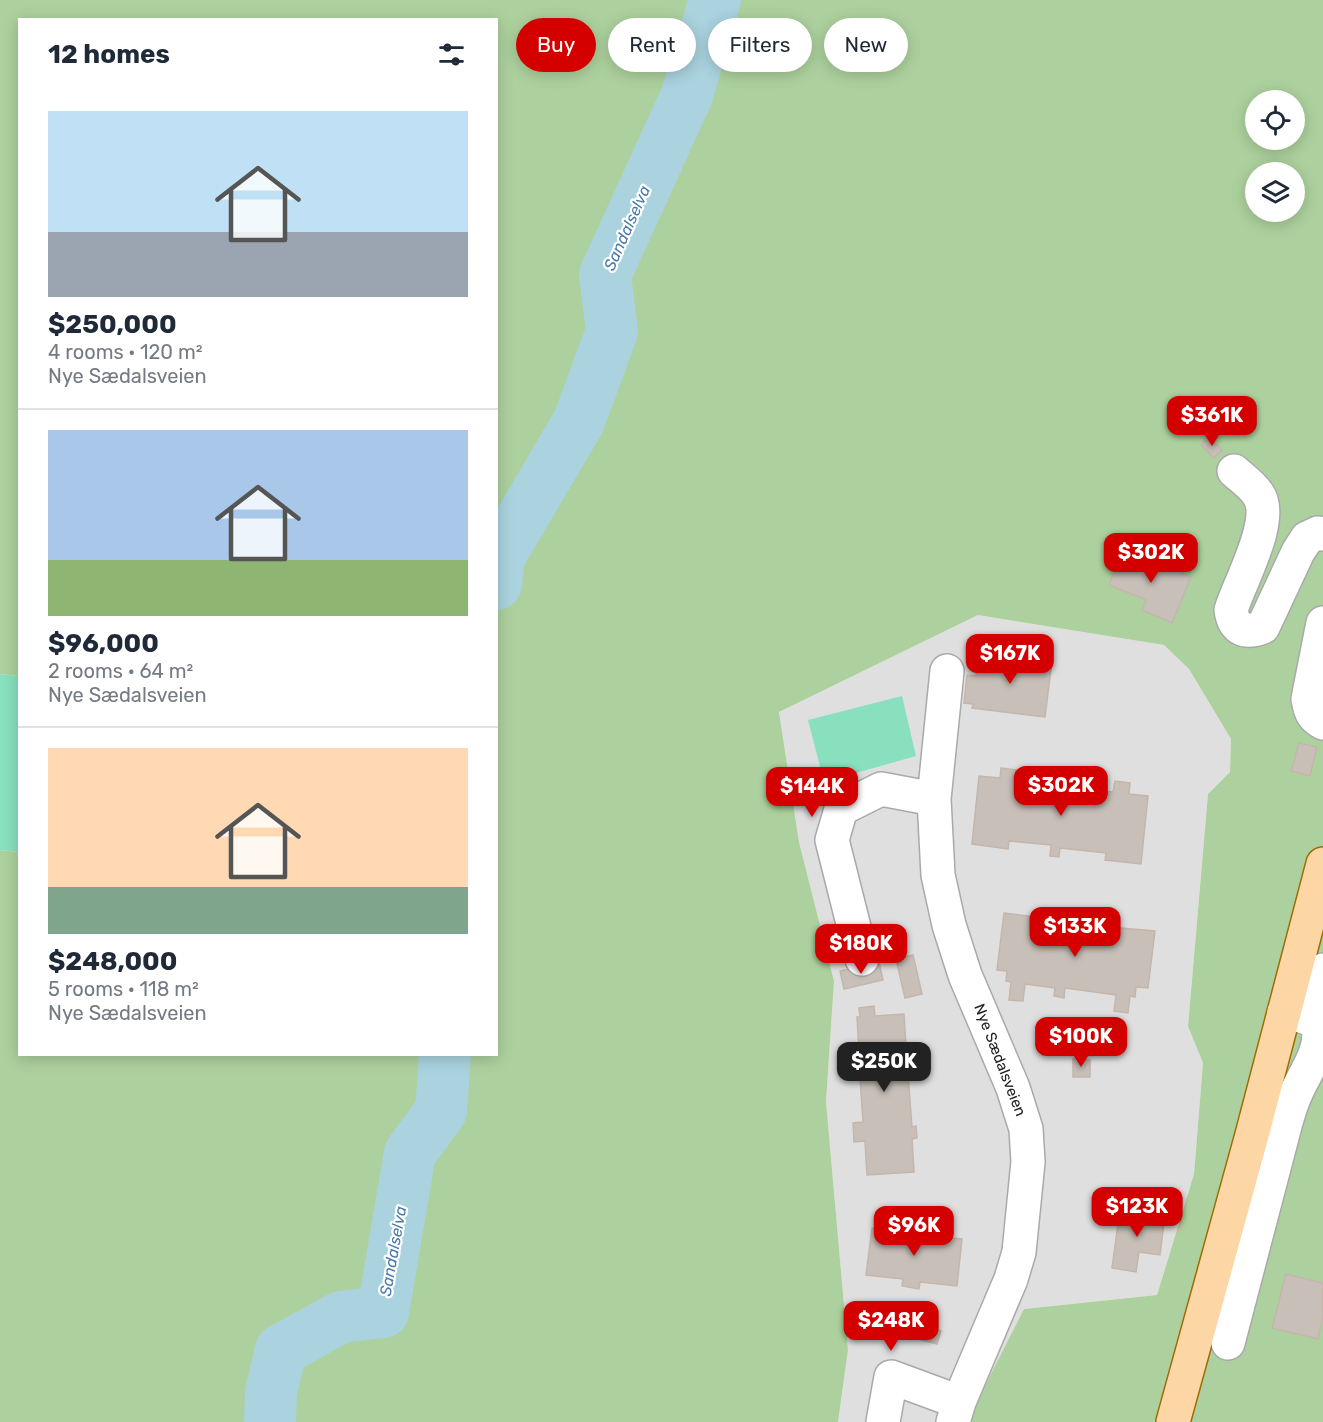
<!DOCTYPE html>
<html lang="en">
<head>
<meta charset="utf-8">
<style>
  :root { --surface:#fff; --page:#f6f6f7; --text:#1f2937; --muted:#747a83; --line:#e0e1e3; --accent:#d40000 }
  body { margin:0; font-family:Rubik,sans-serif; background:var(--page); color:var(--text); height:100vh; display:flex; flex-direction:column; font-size:22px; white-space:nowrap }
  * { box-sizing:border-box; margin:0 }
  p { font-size:20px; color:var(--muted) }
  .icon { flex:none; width:33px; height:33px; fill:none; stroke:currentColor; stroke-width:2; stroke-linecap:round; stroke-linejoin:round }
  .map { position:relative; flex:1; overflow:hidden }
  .details { position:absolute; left:18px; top:18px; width:480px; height:1038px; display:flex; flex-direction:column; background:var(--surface); border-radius:0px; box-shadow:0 3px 15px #0003 }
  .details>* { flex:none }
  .top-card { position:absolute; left:516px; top:18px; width:570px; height:54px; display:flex; gap:12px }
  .fabs { position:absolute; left:1245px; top:90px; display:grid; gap:12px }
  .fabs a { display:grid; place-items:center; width:60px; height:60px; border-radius:50%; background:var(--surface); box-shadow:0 3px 15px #0003; font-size:30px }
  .price { position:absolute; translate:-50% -51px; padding:0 14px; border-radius:12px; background:var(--accent); color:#fff; font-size:20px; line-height:39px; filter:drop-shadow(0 2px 3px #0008) }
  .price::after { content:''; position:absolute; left:50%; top:36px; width:18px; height:14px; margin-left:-9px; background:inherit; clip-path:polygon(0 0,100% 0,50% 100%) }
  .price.active { background:#222; color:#fff }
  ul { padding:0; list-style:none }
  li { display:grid; align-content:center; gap:12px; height:318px; padding:0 30px }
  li+li { border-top:2px solid var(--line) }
  li span { display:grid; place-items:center; height:186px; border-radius:0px; color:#555 }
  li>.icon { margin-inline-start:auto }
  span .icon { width:108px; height:108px; fill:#fffc; stroke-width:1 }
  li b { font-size:26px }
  h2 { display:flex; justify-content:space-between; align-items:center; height:72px; padding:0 30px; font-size:26px }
  .tag { padding:0 21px; border-radius:27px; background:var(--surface); box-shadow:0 3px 15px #0003; font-size:21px; line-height:54px }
  .tag.active { background:var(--accent); color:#fff }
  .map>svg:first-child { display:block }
</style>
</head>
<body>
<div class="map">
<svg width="1323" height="1422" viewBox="0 0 1323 1422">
  <rect width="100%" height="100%" fill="#f2efe9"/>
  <!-- residential -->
  <path fill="#e0dfdf" d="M 978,615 L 1164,645 L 1189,669 L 1231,739 L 1230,772 L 1208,794 L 1188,1025 L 1203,1063 L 1194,1174 L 1157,1295 L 1024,1309 L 974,1407 L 971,1422 L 838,1422 L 848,1350 L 826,1102 L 834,981 L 799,842 L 779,712 Z"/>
  <!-- forest -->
  <path fill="#add19e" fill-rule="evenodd" d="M 0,0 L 1323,0 L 1323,1422 L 971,1422 L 974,1407 L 1024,1309 L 1157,1295 L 1194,1174 L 1203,1063 L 1188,1026 L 1208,794 L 1230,772 L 1231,739 L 1189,669 L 1164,645 L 978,615 L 779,712 L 799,842 L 834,981 L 826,1102 L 848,1350 L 838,1422 L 0,1422 L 0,850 L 19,852 L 20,1054 L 496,1054 L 496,20 L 20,20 L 19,676 L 0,674 ZM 1256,100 L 1294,100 L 1294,140 L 1256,140 ZM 1256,172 L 1294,172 L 1294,212 L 1256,212 Z"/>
  <!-- pitch -->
  <path fill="#88e0be" d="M 0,674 L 19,676 L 19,852 L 0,850 Z
    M 902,696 L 916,756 L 824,782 L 808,720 Z"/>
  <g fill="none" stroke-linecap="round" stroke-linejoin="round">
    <!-- river -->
    <path stroke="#aad3df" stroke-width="52" d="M 496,584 L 499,557 L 579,421 L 612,331 L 605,275 L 687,95 L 715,0
      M 270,1422 L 271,1392 L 281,1350 L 341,1317 L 383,1312 L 410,1153 L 441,1111 L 445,1054"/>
  </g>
  <!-- building -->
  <path fill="#c7bfb8" stroke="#c4b6ab" stroke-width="1.5" d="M 1209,437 L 1222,450 L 1214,458 L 1201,445 Z
    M 1124,549 L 1191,577 L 1172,623 L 1142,610 L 1146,600 L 1109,585 Z
    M 978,652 L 1052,661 L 1045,717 L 972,708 L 973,704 L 964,703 L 967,675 L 976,676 Z
    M 1299,743 L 1317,747 L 1310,776 L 1291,771 Z
    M 1001,768 L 1016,770 L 1015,781 L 1066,786 L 1067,776 L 1083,778 L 1082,788 L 1113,792 L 1115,781 L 1130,783 L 1129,794 L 1148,796 L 1141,864 L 1105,860 L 1106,853 L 1060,848 L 1059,857 L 1050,856 L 1051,845 L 1009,841 L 1008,849 L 972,844 L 979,776 L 1000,778 Z
    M 1004,913 L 1051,919 L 1050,922 L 1155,931 L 1148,988 L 1136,987 L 1135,997 L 1130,996 L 1128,1013 L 1114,1011 L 1116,995 L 1065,988 L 1064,998 L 1054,996 L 1055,988 L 1025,984 L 1023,1001 L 1009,1000 L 1011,982 L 1006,981 L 1007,971 L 997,970 Z
    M 913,955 L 922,994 L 905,998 L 896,959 Z
    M 879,962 L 883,980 L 844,989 L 840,971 Z
    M 874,1006 L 875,1016 L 904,1014 L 906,1047 L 911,1047 L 912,1059 L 907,1060 L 912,1127 L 916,1126 L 917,1138 L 912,1139 L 914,1172 L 867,1175 L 865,1141 L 854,1142 L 853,1123 L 863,1122 L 859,1062 L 849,1063 L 849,1051 L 859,1051 L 857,1017 L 860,1017 L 859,1008 Z
    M 1073,1059 L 1090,1060 L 1090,1077 L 1073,1077 Z
    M 1120,1209 L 1165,1215 L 1160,1255 L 1139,1252 L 1136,1272 L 1112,1268 Z
    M 910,1225 L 926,1227 L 925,1235 L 962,1239 L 957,1286 L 920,1282 L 919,1289 L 902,1286 L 903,1279 L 866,1275 L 872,1228 L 909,1233 Z
    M 1286,1274 L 1323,1283 L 1323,1317 L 1318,1339 L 1272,1328 Z
    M 922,1325 L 941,1331 L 937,1344 L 918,1339 Z"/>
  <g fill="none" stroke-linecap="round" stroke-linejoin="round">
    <defs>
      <path id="minor" d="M 1234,471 C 1242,478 1252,485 1258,494 C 1276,519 1239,583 1231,610 C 1234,630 1245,634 1263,627 L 1298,552 L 1307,538 L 1318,533 L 1323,534
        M 1323,623 L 1308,699 C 1310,711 1312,717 1323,723
        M 947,671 L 934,799 L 938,875 L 949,925 L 965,975 L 1013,1088 L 1026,1129 L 1028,1162 L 1019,1252 L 1011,1279 L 959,1402 L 953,1422
        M 862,959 L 832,840 L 841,809 L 881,789 L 934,799
        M 1310,1019 L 1323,970
        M 1228,1343 L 1286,1122 C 1289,1112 1292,1101 1297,1091 C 1305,1073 1323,1049 1318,1027 C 1312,1016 1295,1015 1284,1012
        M 883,1422 L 891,1377 L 959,1402"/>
      <path id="major" d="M 1173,1422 L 1252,1135 L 1323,864"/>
    </defs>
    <!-- minor casing -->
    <use href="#minor" stroke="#a9a9a9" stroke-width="36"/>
    <!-- major casing -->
    <use href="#major" stroke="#a06b00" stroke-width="36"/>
    <!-- minor -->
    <use href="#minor" stroke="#fff" stroke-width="33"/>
    <!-- major -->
    <use href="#major" stroke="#fcd6a4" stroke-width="33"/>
  </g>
  <g text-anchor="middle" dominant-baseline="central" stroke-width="4.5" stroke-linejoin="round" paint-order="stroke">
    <!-- street labels -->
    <g font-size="15" fill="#222" stroke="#fff">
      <text transform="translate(1000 1060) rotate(69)">Nye Sædalsveien</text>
    </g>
    <!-- water labels -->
    <g font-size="16" font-style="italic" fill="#4a7aab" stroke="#fff">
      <text transform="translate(627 228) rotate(-66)">Sandalselva</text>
      <text transform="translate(393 1251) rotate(-80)">Sandalselva</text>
    </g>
  </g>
</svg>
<div class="fabs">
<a><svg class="icon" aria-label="locate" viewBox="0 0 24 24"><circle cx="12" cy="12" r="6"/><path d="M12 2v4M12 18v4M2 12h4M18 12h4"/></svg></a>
<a><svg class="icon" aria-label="layers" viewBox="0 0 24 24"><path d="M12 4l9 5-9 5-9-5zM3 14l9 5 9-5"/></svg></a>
</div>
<b class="price" style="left:1212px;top:447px">$361K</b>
<b class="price" style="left:1151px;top:584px">$302K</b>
<b class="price" style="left:1010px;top:685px">$167K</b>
<b class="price" style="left:1061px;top:817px">$302K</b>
<b class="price" style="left:812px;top:818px">$144K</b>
<b class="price" style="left:1075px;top:958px">$133K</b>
<b class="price" style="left:861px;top:975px">$180K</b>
<b class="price" style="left:1081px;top:1068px">$100K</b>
<b class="price active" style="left:884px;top:1093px">$250K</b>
<b class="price" style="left:1137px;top:1238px">$123K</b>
<b class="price" style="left:914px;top:1257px">$96K</b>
<b class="price" style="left:891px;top:1352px">$248K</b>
<div class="top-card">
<a class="tag active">Buy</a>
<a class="tag">Rent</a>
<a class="tag">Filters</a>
<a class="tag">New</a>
</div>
<section class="details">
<h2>12 homes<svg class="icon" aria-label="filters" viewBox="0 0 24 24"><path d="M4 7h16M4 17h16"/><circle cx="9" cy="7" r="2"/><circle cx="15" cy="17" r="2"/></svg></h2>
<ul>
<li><span style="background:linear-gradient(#bfe0f5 65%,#9aa5b1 0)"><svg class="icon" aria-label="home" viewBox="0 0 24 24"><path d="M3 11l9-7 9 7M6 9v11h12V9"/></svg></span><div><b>$250,000</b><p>4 rooms · 120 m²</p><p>Nye Sædalsveien</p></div></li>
<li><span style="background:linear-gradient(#a9c7e8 70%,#8fb573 0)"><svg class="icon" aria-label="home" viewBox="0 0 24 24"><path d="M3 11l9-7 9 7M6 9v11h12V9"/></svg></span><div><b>$96,000</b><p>2 rooms · 64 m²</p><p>Nye Sædalsveien</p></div></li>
<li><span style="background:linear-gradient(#ffd9b3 75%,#7fa58c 0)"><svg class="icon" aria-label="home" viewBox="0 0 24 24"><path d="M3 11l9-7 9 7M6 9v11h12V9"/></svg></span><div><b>$248,000</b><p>5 rooms · 118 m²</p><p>Nye Sædalsveien</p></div></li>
</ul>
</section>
</div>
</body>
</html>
